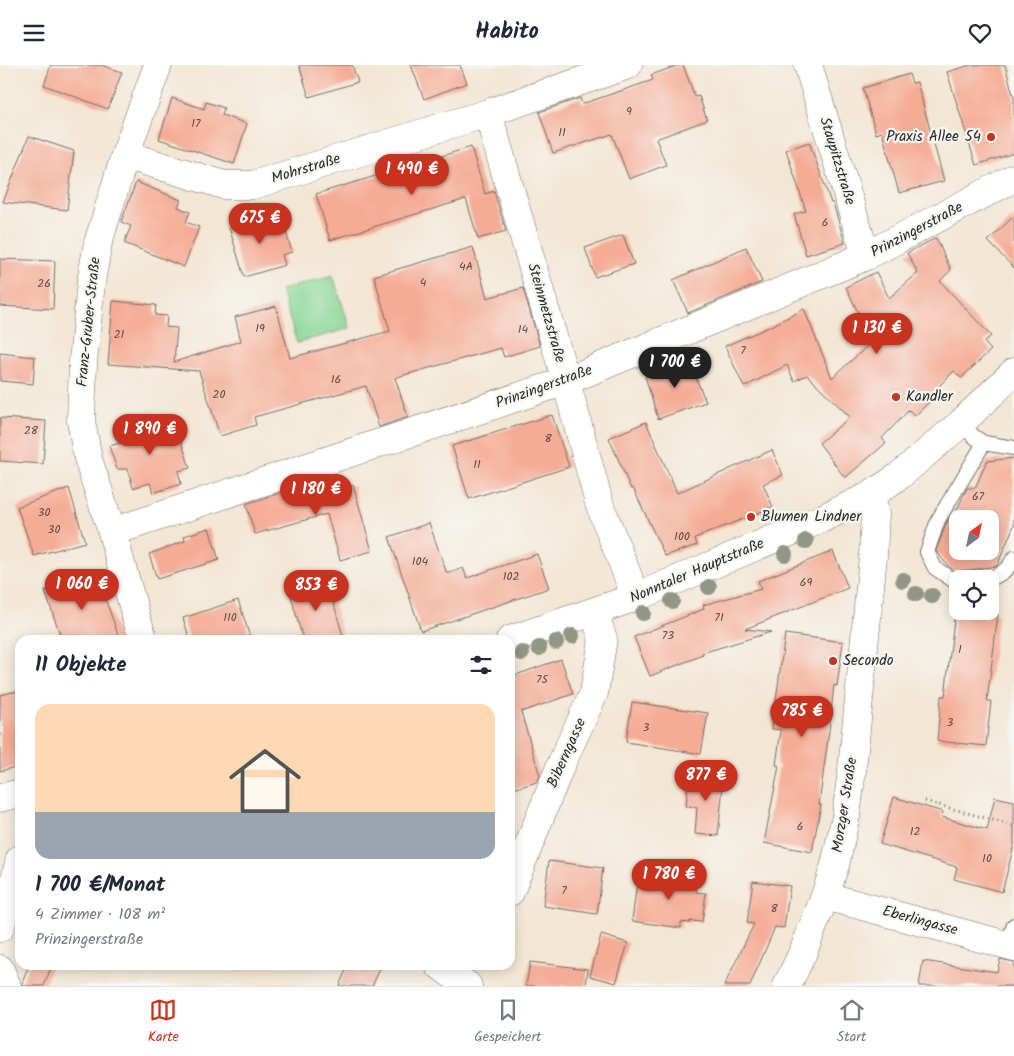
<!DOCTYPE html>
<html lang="de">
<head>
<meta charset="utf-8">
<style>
  :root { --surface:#fff; --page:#f2f2f3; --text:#1f2937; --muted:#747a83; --line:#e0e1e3; --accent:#c8321e }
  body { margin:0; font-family:Kalam,sans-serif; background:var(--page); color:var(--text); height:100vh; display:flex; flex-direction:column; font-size:19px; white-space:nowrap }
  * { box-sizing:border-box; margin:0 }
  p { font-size:16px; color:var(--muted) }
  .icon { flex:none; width:28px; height:28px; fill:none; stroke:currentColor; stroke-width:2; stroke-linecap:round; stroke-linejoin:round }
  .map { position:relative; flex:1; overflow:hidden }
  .panel { position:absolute; left:15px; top:570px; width:500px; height:335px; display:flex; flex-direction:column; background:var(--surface); border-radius:15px; box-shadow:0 2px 12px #0003 }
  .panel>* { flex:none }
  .needle { width:32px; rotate:33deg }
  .controls { position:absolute; left:949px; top:445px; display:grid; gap:10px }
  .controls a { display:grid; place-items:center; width:50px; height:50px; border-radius:10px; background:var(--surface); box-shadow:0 2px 12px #0003; font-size:25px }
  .price { position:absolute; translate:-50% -42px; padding:0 11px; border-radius:18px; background:var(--accent); color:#fff; font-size:16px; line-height:32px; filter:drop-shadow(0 1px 2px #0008) }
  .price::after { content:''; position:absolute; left:50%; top:30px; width:15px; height:11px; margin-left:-8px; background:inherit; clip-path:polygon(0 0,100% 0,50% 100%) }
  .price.active { background:#222; color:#fff }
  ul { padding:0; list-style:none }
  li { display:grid; align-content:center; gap:10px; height:265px; padding:0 20px }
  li+li { border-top:1px solid var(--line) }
  li span { display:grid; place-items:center; height:155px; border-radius:15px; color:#555 }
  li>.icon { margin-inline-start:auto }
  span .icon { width:90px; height:90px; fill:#fffc; stroke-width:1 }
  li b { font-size:21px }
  h2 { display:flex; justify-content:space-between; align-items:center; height:60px; padding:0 20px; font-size:21px }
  header { display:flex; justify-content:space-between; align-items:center; height:65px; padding:0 20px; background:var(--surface); font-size:22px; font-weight:700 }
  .tab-bar { display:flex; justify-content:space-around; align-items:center; height:70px; border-top:1px solid var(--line); background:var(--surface); font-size:14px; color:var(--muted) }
  .tab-bar a { display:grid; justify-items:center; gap:2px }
  .tab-bar .active { color:var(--accent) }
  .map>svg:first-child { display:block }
</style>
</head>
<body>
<header><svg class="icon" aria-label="menu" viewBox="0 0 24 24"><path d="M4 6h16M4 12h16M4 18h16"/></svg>Habito<svg class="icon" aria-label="heart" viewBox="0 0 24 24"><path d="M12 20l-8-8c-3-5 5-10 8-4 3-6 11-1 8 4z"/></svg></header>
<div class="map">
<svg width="1014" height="921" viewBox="0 0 1014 921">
  <rect width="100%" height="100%" fill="#f6f6f2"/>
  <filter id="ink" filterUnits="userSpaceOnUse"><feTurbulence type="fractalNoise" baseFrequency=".02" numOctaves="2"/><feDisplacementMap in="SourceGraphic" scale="10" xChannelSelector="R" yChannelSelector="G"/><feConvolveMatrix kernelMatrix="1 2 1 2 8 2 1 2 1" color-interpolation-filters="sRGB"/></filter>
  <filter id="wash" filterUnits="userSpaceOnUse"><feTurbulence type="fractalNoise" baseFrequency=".0096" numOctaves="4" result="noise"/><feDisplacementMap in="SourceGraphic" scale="20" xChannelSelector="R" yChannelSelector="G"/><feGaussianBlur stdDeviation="1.12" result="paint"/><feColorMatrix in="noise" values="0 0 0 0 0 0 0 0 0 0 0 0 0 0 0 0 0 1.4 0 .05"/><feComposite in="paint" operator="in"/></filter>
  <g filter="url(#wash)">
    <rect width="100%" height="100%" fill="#f3e6d3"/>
    <!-- green -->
    <path fill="#89d796" stroke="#5a8160" d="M 333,211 L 350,263 L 297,278 L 281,225 Z"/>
    <g id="blocks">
      <!-- building -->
      <path fill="#f5ac95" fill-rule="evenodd" d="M 51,0 L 101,0 L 122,7 L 108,44 L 44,20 Z
        M 299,0 L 352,0 L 358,17 L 309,32 Z
        M 411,0 L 460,0 L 467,18 L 424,34 Z
        M 679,0 L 683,0 L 695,32 L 699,31 L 707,55 L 656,74 L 666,100 L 629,114 L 612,69 L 553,88 L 539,47 L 580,33 L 582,39 L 653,15 L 651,10 Z
        M 971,0 L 1005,0 L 1014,33 L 1014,88 L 976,100 L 947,7 Z
        M 909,9 L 912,18 L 917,17 L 944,116 L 899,128 L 882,67 L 876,69 L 863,23 Z
        M 172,33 L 204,44 L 206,37 L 224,43 L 222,50 L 247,59 L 234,99 L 159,74 Z
        M 29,71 L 74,86 L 67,145 L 3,137 Z
        M 809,77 L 831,138 L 833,138 L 845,178 L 806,190 L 794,149 L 806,146 L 786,85 Z
        M 471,82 L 485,129 L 494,126 L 506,166 L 478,174 L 466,134 L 330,175 L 316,129 Z
        M 136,117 L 181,135 L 178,142 L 190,147 L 186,157 L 199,162 L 184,202 L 124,178 L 131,161 L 121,157 Z
        M 271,149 L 274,160 L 283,157 L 292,187 L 282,190 L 285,200 L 244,212 L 229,162 Z
        M 1014,151 L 1014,203 L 988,176 Z
        M 623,170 L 634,199 L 595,212 L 585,183 Z
        M 936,173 L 951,205 L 940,216 L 991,271 L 984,277 L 991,285 L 961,313 L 954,306 L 928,332 L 931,335 L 915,351 L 909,345 L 882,373 L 886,378 L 845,413 L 819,378 L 850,352 L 807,310 L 794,316 L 787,300 L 744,322 L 725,281 L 769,262 L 804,244 L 832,313 L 872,277 L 846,222 L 876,207 L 889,233 L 918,208 L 907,188 Z
        M 473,182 L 487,233 L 523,223 L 540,281 L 504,292 L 501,283 L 397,312 L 398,312 L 395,313 L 408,352 L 379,362 L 366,321 L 254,352 L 256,360 L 220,371 L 199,306 L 108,299 L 113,236 L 156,240 L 155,250 L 167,251 L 166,262 L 177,263 L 174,297 L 241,276 L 235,252 L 276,241 L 290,293 L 390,266 L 374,211 Z
        M 746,182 L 762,217 L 688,248 L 673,215 Z
        M 0,194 L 55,196 L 53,244 L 0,241 Z
        M 0,288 L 35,292 L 33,319 L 0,316 Z
        M 688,294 L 706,337 L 658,354 L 645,311 Z
        M 552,350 L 569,402 L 469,434 L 452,381 Z
        M 0,353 L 46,356 L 43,399 L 0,396 Z
        M 151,354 L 155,365 L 165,361 L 169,374 L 179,370 L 190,403 L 178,406 L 181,419 L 153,428 L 150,418 L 133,423 L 128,404 L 117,404 L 109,381 L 120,378 L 116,365 Z
        M 646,357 L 677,428 L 772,385 L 783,410 L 763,419 L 773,442 L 695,473 L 697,480 L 665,491 L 633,423 L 631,424 L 609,373 Z
        M 1014,393 L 1014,460 L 997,501 L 957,507 L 948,501 L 936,486 L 946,459 L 951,450 L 955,449 L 967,423 L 975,423 L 987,396 ZM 958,454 L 990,454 L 990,486 L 958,486 Z
        M 353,420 L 372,486 L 340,495 L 327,449 L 255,469 L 246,439 L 301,421 L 305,434 Z
        M 69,423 L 85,477 L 34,491 L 17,442 Z
        M 429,458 L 447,509 L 463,503 L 467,513 L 537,489 L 549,523 L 421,566 L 389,472 Z
        M 209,463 L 219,495 L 157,514 L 149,489 L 185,476 L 184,471 Z
        M 833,486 L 848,523 L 745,564 L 771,567 L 702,588 L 703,590 L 650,611 L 634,572 L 704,544 L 703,540 L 761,524 L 758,516 Z
        M 96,508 L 120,575 L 62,575 L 45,526 Z
        M 327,514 L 344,575 L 303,575 L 289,524 Z
        M 238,535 L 251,575 L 190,575 L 183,553 Z
        M 955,546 L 978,546 L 998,549 L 987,636 L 991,636 L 986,681 L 937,676 L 941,631 L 945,631 Z
        M 785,569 L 843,577 L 837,621 L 834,620 L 829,666 L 819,739 L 821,740 L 812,787 L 764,778 L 779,701 L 776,700 L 781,665 L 772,664 Z
        M 561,594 L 573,629 L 521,647 L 540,711 L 537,717 L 510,725 L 510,619 L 515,617 L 513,611 Z
        M 17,626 L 20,640 L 20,701 L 0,706 L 0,630 Z
        M 632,637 L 708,648 L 701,689 L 626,677 Z
        M 689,708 L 724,711 L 718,771 L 695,769 L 697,742 L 686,741 Z
        M 894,732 L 943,747 L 942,752 L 987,765 L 995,732 L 1014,736 L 1014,780 L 1002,827 L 954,814 L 957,802 L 880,779 Z
        M 549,796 L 603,803 L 597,849 L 543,841 Z
        M 663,806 L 688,810 L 687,815 L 697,817 L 696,827 L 706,828 L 702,857 L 690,856 L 690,858 L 681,857 L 681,863 L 632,856 L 637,817 L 651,819 L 652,810 L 662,811 Z
        M 753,816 L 790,821 L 784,863 L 775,862 L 750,921 L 724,921 L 754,859 L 747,858 Z
        M 601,870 L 628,878 L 616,918 L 590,911 Z
        M 1000,894 L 1014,897 L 1014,921 L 919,921 L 923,896 L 997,907 Z
        M 530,897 L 588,904 L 586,921 L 526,921 Z
        M 29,900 L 52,900 L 44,921 L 22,921 L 22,918 Z
        M 348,900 L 382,900 L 372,921 L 339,921 Z"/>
    </g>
  </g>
  <g filter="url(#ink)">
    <use href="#blocks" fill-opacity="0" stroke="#716c66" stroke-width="1"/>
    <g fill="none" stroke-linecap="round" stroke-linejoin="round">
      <defs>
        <path id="lane" d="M 960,359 L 976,373 L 984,378 L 1014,383
          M 989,514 C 1001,510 1009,504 1014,493
          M 958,516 L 954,516 L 935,503 L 927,487 L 938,455 L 984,378
          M 1007,880 L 1014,860"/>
        <path id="street" d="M 808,0 L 866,191
          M 488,48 L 566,316 L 599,438 L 636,532
          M 125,90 L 224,120 L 253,120 L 488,48 L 628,0
          M 112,467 L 566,316 L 866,191 L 1014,113
          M 144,575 L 137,555 L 112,467 L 88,394 L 81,356 L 83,297 L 91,217 L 98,178 L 125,90 L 158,0
          M 510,827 L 562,697 L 594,628 L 603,574 L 594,547
          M 825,831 L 1014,882
          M 0,863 L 14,818 L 20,794
          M 439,900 L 468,921
          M 0,904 L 7,921"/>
        <path id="secondary" d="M 510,575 L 636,532 L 821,454 L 871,430 L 899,411 L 960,359 L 1014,307
          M 0,733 L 20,728
          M 787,921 L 803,887 L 825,831 L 835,800 L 846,751 L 852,705 L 873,491 L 875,448 L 871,430"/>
      </defs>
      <!-- lane casing -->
      <use href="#lane" stroke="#716c66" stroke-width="16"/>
      <!-- street casing -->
      <use href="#street" stroke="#716c66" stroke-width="29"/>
      <!-- secondary casing -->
      <use href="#secondary" stroke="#716c66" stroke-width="29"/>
      <!-- path -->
      <path stroke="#716c66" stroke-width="3" stroke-dasharray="1 4" stroke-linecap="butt" d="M 925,736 L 1014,761"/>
      <!-- lane -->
      <use href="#lane" stroke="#fff" stroke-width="14"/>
      <!-- street -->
      <use href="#street" stroke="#fff" stroke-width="28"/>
      <!-- secondary -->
      <use href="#secondary" stroke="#fff" stroke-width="28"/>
    </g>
    <!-- trees -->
    <g fill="#929785">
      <circle cx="806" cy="476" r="8"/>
      <circle cx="785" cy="489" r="8"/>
      <circle cx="903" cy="515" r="8"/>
      <circle cx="709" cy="522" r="8"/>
      <circle cx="916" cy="529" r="8"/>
      <circle cx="932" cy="531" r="8"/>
      <circle cx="672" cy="536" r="8"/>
      <circle cx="643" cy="548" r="8"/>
      <circle cx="572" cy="571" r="8"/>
      <circle cx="556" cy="577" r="8"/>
      <circle cx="539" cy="583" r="8"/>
      <circle cx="522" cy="588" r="8"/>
    </g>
  </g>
  <!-- markers -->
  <g fill="#c8321e" stroke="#f6f6f2" stroke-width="2">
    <circle cx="991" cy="72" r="5"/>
    <circle cx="896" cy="332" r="5"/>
    <circle cx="751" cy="452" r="5"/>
    <circle cx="833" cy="596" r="5"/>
  </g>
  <g text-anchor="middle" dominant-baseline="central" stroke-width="4.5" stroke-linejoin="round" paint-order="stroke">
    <!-- number labels -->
    <g font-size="12" fill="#5e4b46">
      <text x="629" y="46">9</text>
      <text x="196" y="58">17</text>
      <text x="562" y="67">11</text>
      <text x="825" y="157">6</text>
      <text x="466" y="201">4A</text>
      <text x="423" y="217">4</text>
      <text x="44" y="218">26</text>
      <text x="260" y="263">19</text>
      <text x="523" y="264">14</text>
      <text x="119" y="269">21</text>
      <text x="743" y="285">7</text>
      <text x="336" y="314">16</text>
      <text x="219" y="329">20</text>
      <text x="31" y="365">28</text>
      <text x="548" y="373">8</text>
      <text x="477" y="399">11</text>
      <text x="978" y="431">67</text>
      <text x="44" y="447">30</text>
      <text x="54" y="464">30</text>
      <text x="682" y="471">100</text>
      <text x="420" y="496">104</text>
      <text x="511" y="511">102</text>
      <text x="806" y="517">69</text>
      <text x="230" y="552">110</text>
      <text x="719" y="552">71</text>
      <text x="668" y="570">73</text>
      <text x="960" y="584">1</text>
      <text x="542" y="614">75</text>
      <text x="950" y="657">3</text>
      <text x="646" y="662">3</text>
      <text x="800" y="761">6</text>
      <text x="915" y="766">12</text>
      <text x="987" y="793">10</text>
      <text x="564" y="825">7</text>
      <text x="774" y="843">8</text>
    </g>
    <!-- poi labels -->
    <g font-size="15" fill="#2b2b2b" stroke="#f6f6f2" text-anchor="start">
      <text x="981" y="72" text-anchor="end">Praxis Allee 54</text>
      <text x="906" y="332">Kandler</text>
      <text x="761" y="452">Blumen Lindner</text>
      <text x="843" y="596">Secondo</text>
    </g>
    <!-- street labels -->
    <g font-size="15" fill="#2b2b2b" stroke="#f6f6f2">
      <text transform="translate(837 96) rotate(73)">Staupitzstraße</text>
      <text transform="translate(306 104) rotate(-17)">Mohrstraße</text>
      <text transform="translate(917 165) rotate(-28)">Prinzingerstraße</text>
      <text transform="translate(546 248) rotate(74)">Steinmetzstraße</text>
      <text transform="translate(89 257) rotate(-84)">Franz-Gruber-Straße</text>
      <text transform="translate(544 322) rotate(-20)">Prinzingerstraße</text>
      <text transform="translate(697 506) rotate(-23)">Nonntaler Hauptstraße</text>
      <text transform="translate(567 688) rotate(-66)">Biberngasse</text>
      <text transform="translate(845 740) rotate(-81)">Morzger Straße</text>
      <text transform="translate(920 856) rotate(15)">Eberlingasse</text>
    </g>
  </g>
</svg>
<div class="controls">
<a><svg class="needle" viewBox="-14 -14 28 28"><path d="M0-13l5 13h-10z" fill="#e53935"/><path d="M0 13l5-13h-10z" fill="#747a83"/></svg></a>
<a><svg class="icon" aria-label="locate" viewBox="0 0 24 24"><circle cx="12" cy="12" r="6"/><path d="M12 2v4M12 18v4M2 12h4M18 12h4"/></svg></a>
</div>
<b class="price" style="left:412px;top:131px">1 490 €</b>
<b class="price" style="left:260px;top:180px">675 €</b>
<b class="price" style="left:877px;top:290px">1 130 €</b>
<b class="price active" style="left:675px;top:324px">1 700 €</b>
<b class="price" style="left:150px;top:391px">1 890 €</b>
<b class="price" style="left:316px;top:451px">1 180 €</b>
<b class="price" style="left:82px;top:546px">1 060 €</b>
<b class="price" style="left:316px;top:547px">853 €</b>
<b class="price" style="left:802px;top:673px">785 €</b>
<b class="price" style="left:706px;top:737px">877 €</b>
<b class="price" style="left:669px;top:836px">1 780 €</b>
<section class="panel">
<h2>11 Objekte<svg class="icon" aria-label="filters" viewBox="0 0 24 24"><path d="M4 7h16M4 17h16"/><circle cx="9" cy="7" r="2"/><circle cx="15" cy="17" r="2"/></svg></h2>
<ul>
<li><span style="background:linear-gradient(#ffd9b3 70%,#9aa5b1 0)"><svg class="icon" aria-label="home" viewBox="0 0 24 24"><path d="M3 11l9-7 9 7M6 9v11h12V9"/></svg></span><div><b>1 700 €/Monat</b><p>4 Zimmer · 108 m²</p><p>Prinzingerstraße</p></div></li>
</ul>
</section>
</div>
<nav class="tab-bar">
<a class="active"><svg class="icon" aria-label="map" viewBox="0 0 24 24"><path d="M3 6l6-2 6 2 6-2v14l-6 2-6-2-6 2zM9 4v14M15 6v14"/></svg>Karte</a>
<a><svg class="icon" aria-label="saved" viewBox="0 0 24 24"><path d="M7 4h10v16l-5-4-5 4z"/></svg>Gespeichert</a>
<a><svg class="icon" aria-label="home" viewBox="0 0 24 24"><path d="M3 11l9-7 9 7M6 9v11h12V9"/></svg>Start</a>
</nav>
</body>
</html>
